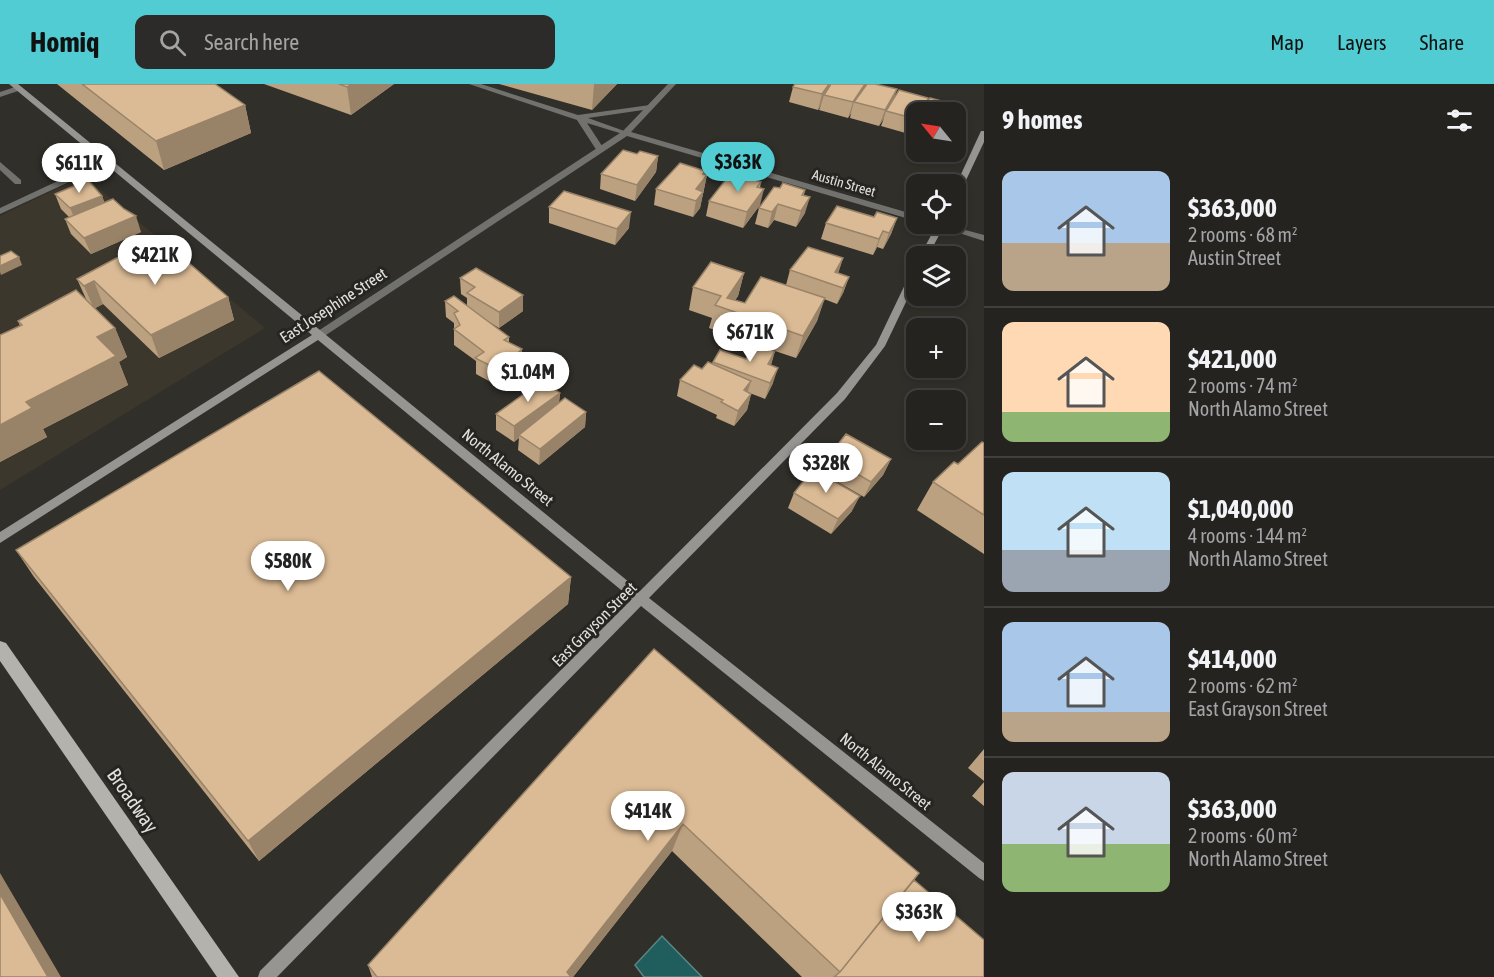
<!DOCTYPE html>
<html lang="en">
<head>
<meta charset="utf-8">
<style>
  :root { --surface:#252320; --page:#2d2b29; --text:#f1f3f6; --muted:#a3a4a5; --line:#42403e; --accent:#51ccd2 }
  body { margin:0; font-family:"Asap Condensed",sans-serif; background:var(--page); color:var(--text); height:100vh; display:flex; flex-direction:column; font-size:22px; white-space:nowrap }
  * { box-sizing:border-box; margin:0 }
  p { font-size:20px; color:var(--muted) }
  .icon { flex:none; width:33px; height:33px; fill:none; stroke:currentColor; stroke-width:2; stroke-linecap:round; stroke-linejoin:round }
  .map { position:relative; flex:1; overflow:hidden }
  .drawer { display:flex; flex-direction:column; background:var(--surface); width:510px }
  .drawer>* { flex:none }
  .needle { width:39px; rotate:300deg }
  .controls { position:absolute; left:906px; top:18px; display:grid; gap:12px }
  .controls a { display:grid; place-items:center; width:60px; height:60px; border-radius:12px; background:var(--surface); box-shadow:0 3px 9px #0003,0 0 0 2px var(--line); font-size:30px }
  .price { position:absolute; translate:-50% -51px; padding:0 14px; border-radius:21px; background:#fff; color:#222; font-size:20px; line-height:39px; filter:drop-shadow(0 2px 3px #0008) }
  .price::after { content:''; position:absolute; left:50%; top:36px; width:18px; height:14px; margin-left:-9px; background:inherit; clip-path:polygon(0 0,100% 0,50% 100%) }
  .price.on { background:var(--accent); color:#111 }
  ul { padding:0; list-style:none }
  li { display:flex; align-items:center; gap:18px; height:150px; padding:0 18px }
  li+li { border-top:2px solid var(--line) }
  li span { display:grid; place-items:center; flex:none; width:168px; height:120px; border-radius:12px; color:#555 }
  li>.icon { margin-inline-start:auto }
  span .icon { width:72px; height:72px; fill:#fffc; stroke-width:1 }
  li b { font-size:26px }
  h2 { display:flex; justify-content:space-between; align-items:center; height:72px; padding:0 18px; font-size:26px }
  header { display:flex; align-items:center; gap:36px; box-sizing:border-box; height:84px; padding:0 30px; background:var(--accent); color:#111 }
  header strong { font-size:28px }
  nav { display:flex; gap:33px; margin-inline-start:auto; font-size:21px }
  .search { width:420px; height:54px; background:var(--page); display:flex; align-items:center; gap:15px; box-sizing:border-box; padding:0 21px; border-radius:12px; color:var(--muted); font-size:22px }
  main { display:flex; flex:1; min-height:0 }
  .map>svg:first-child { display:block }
</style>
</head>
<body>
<header>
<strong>Homiq</strong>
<div class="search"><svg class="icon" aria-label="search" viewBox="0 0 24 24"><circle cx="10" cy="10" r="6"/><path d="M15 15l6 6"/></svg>Search here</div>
<nav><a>Map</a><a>Layers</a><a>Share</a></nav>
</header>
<main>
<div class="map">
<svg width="984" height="893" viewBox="0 0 984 893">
  <rect width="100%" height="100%" fill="#312f2a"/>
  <!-- built -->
  <path fill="#3c372d" d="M 84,92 L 265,244 L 0,406 L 0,132 Z"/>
  <!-- water -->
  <path fill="#205e5e" stroke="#5a8584" stroke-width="1.5" d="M 662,852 L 702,893 L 644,893 L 635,881 Z"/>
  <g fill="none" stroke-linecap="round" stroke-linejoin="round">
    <!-- lane -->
    <path fill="#71716e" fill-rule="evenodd" d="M 469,0 L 481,0 L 578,31 L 650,21 L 654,23 L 650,25 L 588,34 L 630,49 L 626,51 L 587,39 L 604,65 L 600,67 L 597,67 L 577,36 Z
      M 18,2 L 22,4 L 21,6 L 0,13 L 0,8 Z
      M 0,78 L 21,96 L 21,100 L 15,100 L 0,86 Z"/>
    <!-- street -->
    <path fill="#71716e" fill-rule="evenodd" d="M 668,0 L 676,0 L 631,48 L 916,131 L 916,137 L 627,52 L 323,253 L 315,253 L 315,249 L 623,47 Z
      M 107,74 L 111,77 L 110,79 L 0,130 L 0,124 Z
      M 931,140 L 943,140 L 984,151 L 984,157 Z"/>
    <!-- secondary -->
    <path fill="#969592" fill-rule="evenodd" d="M 9,0 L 18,0 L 640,507 L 837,309 L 876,261 L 911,188 L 916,185 L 916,197 L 885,262 L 845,315 L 649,514 L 984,779 L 984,797 L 979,794 L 641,522 L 277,893 L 258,893 L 260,887 L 632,515 L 318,256 L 0,459 L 0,448 L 312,251 Z
      M 981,47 L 984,47 L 984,58 L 960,109 L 956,111 L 956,101 Z
      M 937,140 L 945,140 L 928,172 L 920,172 Z"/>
    <!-- primary -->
    <path fill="#b3b2ad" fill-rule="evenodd" d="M 0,557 L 6,559 L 239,893 L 217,893 L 0,577 Z"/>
  </g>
  <!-- wall -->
  <path fill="#bca180" d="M 57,0 L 215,0 L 245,21 L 251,49 L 164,86 Z
    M 264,0 L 394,0 L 351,31 Z
    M 499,0 L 617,0 L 592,26 Z
    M 795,0 L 866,0 L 864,4 L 897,5 L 893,15 L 925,22 L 960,22 L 956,33 L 956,28 L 916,28 L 916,52 L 881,42 L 884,34 L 879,42 L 850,34 L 851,29 L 848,34 L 819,26 L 821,21 L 818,26 L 789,18 L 793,3 Z
    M 658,72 L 656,88 L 635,117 L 600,105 L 601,90 Z
    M 705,87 L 705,91 L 707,91 L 700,124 L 693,133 L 654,121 L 656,105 Z
    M 731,95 L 761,98 L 760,104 L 760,121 L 743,144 L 706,132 L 709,117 Z
    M 780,104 L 805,106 L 804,111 L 805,129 L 796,143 L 774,136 L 768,144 L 755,140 L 759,124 Z
    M 55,110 L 102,112 L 104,118 L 141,148 L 91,170 L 71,150 L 65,135 L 69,133 L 61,125 Z
    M 549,123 L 629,144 L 615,161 L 549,139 Z
    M 874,133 L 897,134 L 891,150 L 883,165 L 877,163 L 873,171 L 821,155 L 826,139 Z
    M 843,174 L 838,189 L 849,193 L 843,209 L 837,220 L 824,215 L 817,237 L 796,274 L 775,267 L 771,281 L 773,299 L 765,315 L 747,308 L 751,310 L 747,326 L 734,342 L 716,334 L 717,331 L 677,312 L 680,296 L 712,280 L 713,278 L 746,275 L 754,260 L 709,244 L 712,234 L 689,226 L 693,203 L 744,189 L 738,212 L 735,216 L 745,219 L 786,201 L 790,186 Z
    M 460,194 L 523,227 L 499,244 L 486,236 L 509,253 L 509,259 L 522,281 L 498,302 L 476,290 L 476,277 L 454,261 L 454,239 L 446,233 L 445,217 L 467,222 L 467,214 L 461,210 Z
    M 77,195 L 228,213 L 234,236 L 159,274 L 103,220 L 95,224 L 115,244 L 127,273 L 119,278 L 128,301 L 43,345 L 47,353 L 0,378 L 0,251 L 20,242 L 18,237 L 86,215 Z
    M 560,309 L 559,319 L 586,328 L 585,343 L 539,381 L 518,366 L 519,354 L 514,358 L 496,346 L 496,330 Z
    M 984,359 L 984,470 L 917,426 L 933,398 L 958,380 Z
    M 828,373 L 891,375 L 883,391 L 864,413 L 822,389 Z
    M 794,409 L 852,427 L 831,450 L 788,424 Z
    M 16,466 L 571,493 L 568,520 L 259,777 L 34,493 Z
    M 654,565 L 914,796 L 984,893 L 802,893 L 672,767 L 573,893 L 372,893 L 368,881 Z
    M 984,665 L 984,697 L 968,684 Z
    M 984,698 L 984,722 L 972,712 Z"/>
  <!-- shaded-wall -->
  <path fill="#998368" d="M 352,0 L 394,0 L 351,31 L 347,3 Z
    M 594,0 L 617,0 L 592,26 Z
    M 829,0 L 833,0 L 824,11 L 821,21 L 818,26 L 822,10 Z
    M 865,0 L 861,13 L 854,18 L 851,29 L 848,34 L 853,18 Z
    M 897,5 L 892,21 L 886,27 L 884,34 L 879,42 L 885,26 Z
    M 245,21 L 251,49 L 164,86 L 156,57 Z
    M 658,72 L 656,88 L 635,117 L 637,101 Z
    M 705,87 L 704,96 L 707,91 L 700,124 L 693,133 L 696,117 L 696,105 L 703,90 Z
    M 764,105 L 760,121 L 743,144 L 747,128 Z
    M 102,112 L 108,127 L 77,140 L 70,124 Z
    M 810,113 L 805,129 L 796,143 L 801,127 Z
    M 778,120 L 774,136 L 768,144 L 772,128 Z
    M 631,128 L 629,144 L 615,161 L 617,145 Z
    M 136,132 L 141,148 L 91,170 L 84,154 Z
    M 897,134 L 891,150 L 883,165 L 889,149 Z
    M 883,147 L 877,163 L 873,171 L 879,155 Z
    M 19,173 L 22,181 L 1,191 L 0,188 L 0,182 Z
    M 843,174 L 838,190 L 835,188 Z
    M 744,189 L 738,212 L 729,226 L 727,214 Z
    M 849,193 L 843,209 L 837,220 L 843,204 Z
    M 94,197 L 103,220 L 94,225 L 84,202 Z
    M 523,211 L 523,227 L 499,244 L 499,228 Z
    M 228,213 L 234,236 L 159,274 L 151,251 Z
    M 825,214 L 817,237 L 796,274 L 803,252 Z
    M 115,244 L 127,273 L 119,278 L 128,301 L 43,345 L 47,353 L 0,378 L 0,341 L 97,253 Z
    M 522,265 L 522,281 L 498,302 L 499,286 Z
    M 775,267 L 770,283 L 768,280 Z
    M 778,284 L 773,299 L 765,315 L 770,299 Z
    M 751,297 L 746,313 L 744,306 Z
    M 560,309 L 558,325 L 519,351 L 519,354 L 514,358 L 514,342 Z
    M 751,310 L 747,326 L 734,342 L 738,327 Z
    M 586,328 L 585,343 L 539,381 L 540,365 Z
    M 891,375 L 883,391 L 864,413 L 871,398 Z
    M 860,412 L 852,427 L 831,450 L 838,435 Z
    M 571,493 L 568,520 L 259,777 L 248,757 Z
    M 683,740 L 672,767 L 573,893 L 565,893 L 567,888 Z
    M 0,789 L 61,893 L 48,893 L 0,810 Z"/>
  <!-- building -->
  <path fill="#dbbb95" stroke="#998368" stroke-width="1.5" d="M 82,0 L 215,0 L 245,21 L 156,57 Z
    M 339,0 L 352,0 L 347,3 Z
    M 795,0 L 829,0 L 822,10 L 793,3 Z
    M 831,0 L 865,0 L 853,18 L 824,11 Z
    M 867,0 L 875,0 L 897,5 L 885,26 L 854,18 Z
    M 899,6 L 928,14 L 925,23 L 930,14 L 960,22 L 956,30 L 956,28 L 916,28 L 916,35 L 886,27 Z
    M 623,66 L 637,70 L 640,67 L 658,72 L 637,101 L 601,90 Z
    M 680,79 L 705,87 L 703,90 L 707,91 L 696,105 L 703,108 L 696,117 L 656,105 Z
    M 735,90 L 761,98 L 757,103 L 764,105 L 747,128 L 709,117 L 727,94 L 731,95 Z
    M 88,96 L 102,112 L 70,124 L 55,110 Z
    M 783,99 L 805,106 L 802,111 L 810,113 L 801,127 L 778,120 L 772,128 L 759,124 L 774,103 L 780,104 Z
    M 564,107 L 631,128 L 617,145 L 549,123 Z
    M 113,115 L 124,125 L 136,132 L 84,154 L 65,135 Z
    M 837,122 L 874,133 L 877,128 L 897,134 L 889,149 L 883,147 L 879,155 L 826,139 Z
    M 158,152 L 228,213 L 151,251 L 94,197 L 84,202 L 77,195 Z
    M 808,163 L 843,174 L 835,188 L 849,193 L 843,204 L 790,186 Z
    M 11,167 L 19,173 L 0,182 L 0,172 Z
    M 711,178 L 744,189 L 727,214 L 745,219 L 761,193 L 825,214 L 803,252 L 715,221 L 721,212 L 693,203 Z
    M 476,184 L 523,211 L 499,228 L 467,209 L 475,203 L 460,194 Z
    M 76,206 L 115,244 L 97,253 L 116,272 L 26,318 L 32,324 L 0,341 L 0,251 L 22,241 L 18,237 Z
    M 454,212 L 509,253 L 504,256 L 522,265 L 499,286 L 475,274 L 484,268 L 454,245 L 460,241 L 454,229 L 458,227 L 445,217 Z
    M 754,260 L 775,267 L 768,280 L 778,284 L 770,299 L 713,278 L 720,266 L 746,275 Z
    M 708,278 L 751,297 L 744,306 L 751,310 L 738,327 L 721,318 L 723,316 L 680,296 L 694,281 L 702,285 Z
    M 319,287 L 571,493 L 248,757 L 16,466 Z
    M 542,297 L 560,309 L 514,342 L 496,330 Z
    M 565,314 L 586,328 L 540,365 L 519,351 Z
    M 846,350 L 891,375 L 871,398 L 828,373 Z
    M 982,358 L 984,359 L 984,431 L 933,398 L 954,378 L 958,380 Z
    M 813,385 L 860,412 L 838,435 L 794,409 Z
    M 654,565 L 919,789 L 840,888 L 683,740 L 567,888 L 571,893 L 377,893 L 368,881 Z
    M 914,796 L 984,856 L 984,893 L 834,893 L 840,888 Z
    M 0,810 L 48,893 L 0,893 Z"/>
  <g text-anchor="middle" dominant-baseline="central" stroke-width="6" stroke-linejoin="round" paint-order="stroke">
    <!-- far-street labels -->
    <g font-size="14" fill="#e3e1de" stroke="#272521">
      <text transform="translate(844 99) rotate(16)">Austin Street</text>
    </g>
    <!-- street labels -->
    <g font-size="16" fill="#e3e1de" stroke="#272521">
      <text transform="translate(333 221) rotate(-33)">East Josephine Street</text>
      <text transform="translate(508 383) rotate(39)">North Alamo Street</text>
      <text transform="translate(594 540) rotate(-45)">East Grayson Street</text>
      <text transform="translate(886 687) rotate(39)">North Alamo Street</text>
    </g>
    <!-- near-street labels -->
    <g font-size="20" fill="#e3e1de" stroke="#272521">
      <text transform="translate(133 716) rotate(55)">Broadway</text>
    </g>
  </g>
</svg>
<div class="controls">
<a><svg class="needle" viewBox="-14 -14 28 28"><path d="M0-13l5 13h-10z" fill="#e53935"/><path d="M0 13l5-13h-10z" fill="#a3a4a5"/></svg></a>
<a><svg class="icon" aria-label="locate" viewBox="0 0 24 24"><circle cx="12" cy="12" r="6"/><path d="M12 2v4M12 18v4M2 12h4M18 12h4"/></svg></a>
<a><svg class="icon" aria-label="layers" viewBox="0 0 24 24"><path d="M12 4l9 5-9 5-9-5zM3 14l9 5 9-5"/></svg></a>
<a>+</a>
<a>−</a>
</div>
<b class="price on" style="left:738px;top:109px">$363K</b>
<b class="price" style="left:79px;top:110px">$611K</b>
<b class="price" style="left:155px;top:202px">$421K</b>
<b class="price" style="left:750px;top:279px">$671K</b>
<b class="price" style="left:528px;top:319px">$1.04M</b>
<b class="price" style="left:826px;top:410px">$328K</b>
<b class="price" style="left:288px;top:508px">$580K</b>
<b class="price" style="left:648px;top:758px">$414K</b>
<b class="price" style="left:919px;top:859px">$363K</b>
</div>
<section class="drawer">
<h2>9 homes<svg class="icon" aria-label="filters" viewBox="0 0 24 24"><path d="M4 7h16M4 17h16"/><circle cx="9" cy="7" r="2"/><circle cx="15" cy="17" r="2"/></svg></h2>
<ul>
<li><span style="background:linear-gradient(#a9c7e8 60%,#b9a48a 0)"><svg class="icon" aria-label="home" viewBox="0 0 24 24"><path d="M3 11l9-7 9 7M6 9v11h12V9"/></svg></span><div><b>$363,000</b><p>2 rooms · 68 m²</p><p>Austin Street</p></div></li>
<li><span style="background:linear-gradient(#ffd9b3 75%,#8fb573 0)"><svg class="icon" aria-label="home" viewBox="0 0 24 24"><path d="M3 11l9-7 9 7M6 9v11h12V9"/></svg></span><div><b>$421,000</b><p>2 rooms · 74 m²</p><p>North Alamo Street</p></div></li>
<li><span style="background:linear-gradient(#bfe0f5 65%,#9aa5b1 0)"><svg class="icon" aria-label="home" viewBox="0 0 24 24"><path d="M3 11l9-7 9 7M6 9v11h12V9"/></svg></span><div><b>$1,040,000</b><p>4 rooms · 144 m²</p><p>North Alamo Street</p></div></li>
<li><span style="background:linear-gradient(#a9c7e8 75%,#b9a48a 0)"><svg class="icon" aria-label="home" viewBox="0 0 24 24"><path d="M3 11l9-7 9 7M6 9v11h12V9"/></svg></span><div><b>$414,000</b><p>2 rooms · 62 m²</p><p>East Grayson Street</p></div></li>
<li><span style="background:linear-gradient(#c9d6e8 60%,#8fb573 0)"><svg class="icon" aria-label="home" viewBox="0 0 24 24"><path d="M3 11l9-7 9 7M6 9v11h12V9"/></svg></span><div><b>$363,000</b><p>2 rooms · 60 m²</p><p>North Alamo Street</p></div></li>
</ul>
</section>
</main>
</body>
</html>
